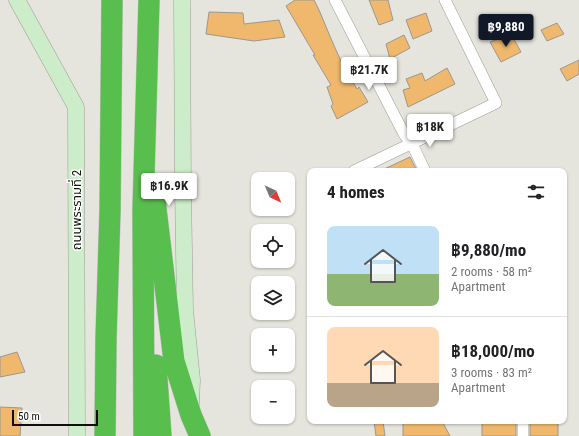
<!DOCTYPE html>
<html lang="en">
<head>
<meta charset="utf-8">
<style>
  :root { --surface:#fff; --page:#f6f6f6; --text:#202124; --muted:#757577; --line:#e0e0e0; --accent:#111827 }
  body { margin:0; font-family:"Roboto Condensed","Noto Sans Thai",sans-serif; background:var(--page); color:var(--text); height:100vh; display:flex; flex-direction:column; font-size:15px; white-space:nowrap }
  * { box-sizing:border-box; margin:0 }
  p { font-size:13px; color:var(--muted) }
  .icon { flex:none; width:22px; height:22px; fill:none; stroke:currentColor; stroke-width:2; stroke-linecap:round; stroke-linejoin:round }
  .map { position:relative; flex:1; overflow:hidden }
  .sheet { position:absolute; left:307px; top:168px; width:260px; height:256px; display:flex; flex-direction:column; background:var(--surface); border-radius:8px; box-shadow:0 1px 3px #0004 }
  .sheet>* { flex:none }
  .needle { width:26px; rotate:136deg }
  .controls { position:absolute; left:251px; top:172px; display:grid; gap:8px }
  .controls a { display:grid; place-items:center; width:44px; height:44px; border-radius:8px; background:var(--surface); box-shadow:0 1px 3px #0004; font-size:20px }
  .scale { position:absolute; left:12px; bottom:10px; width:86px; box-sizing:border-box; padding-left:4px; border:2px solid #0f0f0d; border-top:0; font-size:11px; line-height:14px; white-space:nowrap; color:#0f0f0d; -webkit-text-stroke:3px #fffffe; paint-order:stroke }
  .price { position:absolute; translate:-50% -34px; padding:0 9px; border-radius:4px; background:#fff; color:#222; font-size:13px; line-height:26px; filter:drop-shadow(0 1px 2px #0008) }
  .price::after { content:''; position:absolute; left:50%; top:24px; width:12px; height:9px; margin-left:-6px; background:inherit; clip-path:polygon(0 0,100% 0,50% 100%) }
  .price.current { background:var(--accent); color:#fff }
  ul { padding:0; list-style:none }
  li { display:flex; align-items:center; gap:12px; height:100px; padding:0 20px }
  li+li { border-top:1px solid var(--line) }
  li span { display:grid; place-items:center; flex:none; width:112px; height:80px; border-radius:8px; color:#555 }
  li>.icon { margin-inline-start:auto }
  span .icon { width:48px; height:48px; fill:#fffc; stroke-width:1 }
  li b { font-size:17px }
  h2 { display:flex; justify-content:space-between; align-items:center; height:48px; padding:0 20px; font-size:17px }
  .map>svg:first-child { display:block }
</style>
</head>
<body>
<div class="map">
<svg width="579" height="436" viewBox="0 0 579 436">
  <rect width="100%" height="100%" fill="#e5e5dd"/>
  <!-- building -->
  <path fill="#f0b86d" stroke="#9c9790" d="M 295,0 L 314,0 L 319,10 L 332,41 L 344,68 L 357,89 L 359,87 L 368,102 L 337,119 L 331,106 L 333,104 L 327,87 L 331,85 L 313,55 L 315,55 L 286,6 Z
    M 369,0 L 388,0 L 393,20 L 379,25 Z
    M 209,12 L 243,13 L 244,24 L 279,20 L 285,37 L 254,41 L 206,34 Z
    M 426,13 L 432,31 L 413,39 L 406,20 Z
    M 557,23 L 564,34 L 547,41 L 541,30 Z
    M 511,34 L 521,52 L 501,62 L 490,42 Z
    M 404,35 L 410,48 L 390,59 L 386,44 Z
    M 579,60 L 579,74 L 567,81 L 560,69 Z
    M 447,68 L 455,84 L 408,107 L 403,90 L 410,88 L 406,79 L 422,73 L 425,81 Z
    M 410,157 L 417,171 L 380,171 Z
    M 17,352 L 25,372 L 0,377 L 0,357 Z
    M 0,407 L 22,408 L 20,436 L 0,436 Z
    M 374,421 L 383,421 L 385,436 L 376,436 Z
    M 403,421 L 442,421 L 450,436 L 403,436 Z
    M 482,421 L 516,421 L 516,436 L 482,436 Z
    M 530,421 L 558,421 L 558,436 L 530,436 Z"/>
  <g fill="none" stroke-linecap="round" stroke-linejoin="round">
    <defs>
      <path id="street" d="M 335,0 L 404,134 L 412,144 L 425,171
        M 354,171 L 496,103 L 445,0
        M 523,421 L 523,436"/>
      <path id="secondary" d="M 17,0 L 76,107 L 77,436
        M 182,0 L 183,190 L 185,310 L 192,380 L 191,404"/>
      <path id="highway" d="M 154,192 L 174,361 L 191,415 L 200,436
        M 156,365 L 161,436
        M 105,436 L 106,338 L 110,211 L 112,0
        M 144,436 L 143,210 L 149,0"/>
    </defs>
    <!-- street casing -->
    <use href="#street" stroke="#9c9d95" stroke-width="12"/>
    <!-- secondary casing -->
    <use href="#secondary" stroke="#9c9d95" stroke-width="17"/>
    <!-- highway casing -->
    <use href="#highway" stroke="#c1c1c0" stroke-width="22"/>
    <!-- street -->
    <use href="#street" stroke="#fff" stroke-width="11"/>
    <!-- secondary -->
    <use href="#secondary" stroke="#cdecca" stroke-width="16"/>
    <!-- highway -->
    <use href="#highway" stroke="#58be4d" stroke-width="21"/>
  </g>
  <g text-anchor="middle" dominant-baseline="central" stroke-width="3" stroke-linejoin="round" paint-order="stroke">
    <!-- street labels -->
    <g font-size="13" fill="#0f0f0d" stroke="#fffffe">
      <text transform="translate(76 210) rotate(-90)">ถนนพระรามที่ 2</text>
    </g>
  </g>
</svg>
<div class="controls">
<a><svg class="needle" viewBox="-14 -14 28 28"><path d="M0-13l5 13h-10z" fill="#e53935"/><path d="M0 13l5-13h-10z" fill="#757577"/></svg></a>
<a><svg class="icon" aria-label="locate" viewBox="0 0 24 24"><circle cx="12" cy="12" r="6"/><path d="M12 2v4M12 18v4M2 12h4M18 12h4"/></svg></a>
<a><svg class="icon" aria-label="layers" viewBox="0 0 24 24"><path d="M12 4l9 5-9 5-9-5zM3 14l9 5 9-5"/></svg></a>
<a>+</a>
<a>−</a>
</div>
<div class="scale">50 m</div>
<b class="price current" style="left:506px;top:48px">฿9,880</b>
<b class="price" style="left:369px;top:91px">฿21.7K</b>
<b class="price" style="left:430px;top:148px">฿18K</b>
<b class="price" style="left:169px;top:207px">฿16.9K</b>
<section class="sheet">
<h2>4 homes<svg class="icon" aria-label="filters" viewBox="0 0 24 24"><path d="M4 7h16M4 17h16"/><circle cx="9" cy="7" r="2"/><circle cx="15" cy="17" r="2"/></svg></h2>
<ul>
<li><span style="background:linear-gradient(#bfe0f5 60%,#8fb573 0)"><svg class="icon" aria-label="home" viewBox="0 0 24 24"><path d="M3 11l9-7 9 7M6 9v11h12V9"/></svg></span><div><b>฿9,880/mo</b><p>2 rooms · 58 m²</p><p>Apartment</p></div></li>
<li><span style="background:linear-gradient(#ffd9b3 70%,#b9a48a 0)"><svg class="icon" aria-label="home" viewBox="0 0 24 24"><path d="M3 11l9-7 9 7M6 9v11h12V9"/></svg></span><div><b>฿18,000/mo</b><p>3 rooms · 83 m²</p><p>Apartment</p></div></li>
</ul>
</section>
</div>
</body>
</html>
